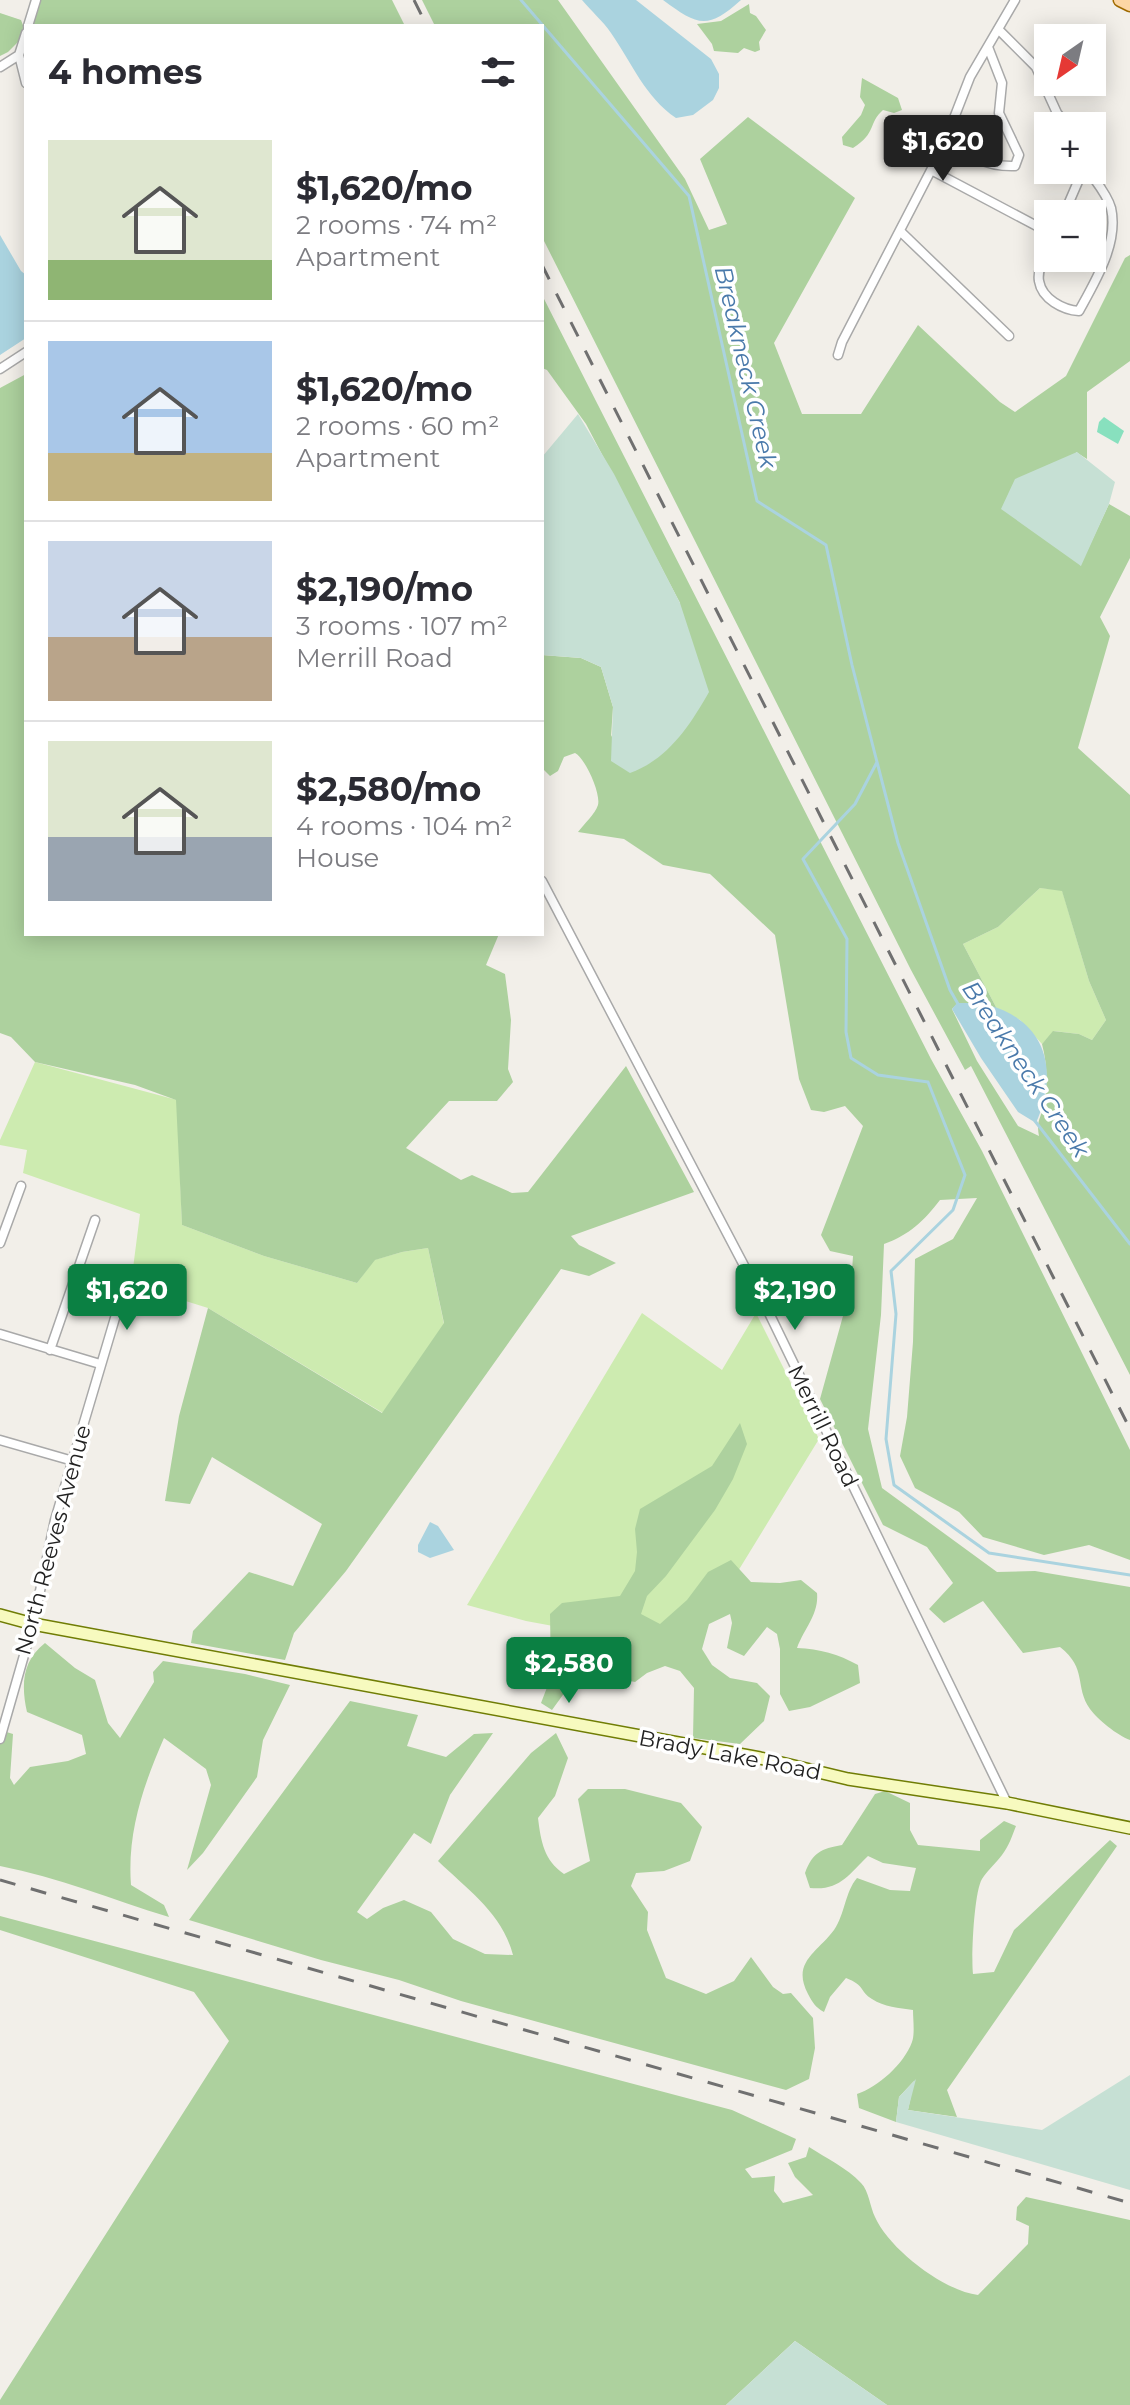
<!DOCTYPE html>
<html lang="en">
<head>
<meta charset="utf-8">
<style>
  :root { --surface:#fff; --page:#f2f2f3; --text:#2b2b33; --muted:#7c7c81; --line:#e1e1e2; --accent:#0b8043 }
  body { margin:0; font-family:Montserrat,sans-serif; background:var(--page); color:var(--text); height:100vh; display:flex; flex-direction:column; font-size:30px; white-space:nowrap }
  * { box-sizing:border-box; margin:0 }
  p { font-size:26px; color:var(--muted) }
  .icon { flex:none; width:44px; height:44px; fill:none; stroke:currentColor; stroke-width:2; stroke-linecap:round; stroke-linejoin:round }
  .map { position:relative; flex:1; overflow:hidden }
  .details { position:absolute; left:24px; top:24px; width:520px; height:912px; display:flex; flex-direction:column; background:var(--surface); border-radius:0px; box-shadow:0 4px 20px #0003 }
  .details>* { flex:none }
  .needle { width:52px; rotate:214deg }
  .buttons { position:absolute; left:1034px; top:24px; display:grid; gap:16px }
  .buttons a { display:grid; place-items:center; width:72px; height:72px; border-radius:0px; background:var(--surface); box-shadow:0 4px 20px #0003; font-size:40px }
  .price { position:absolute; translate:-50% -68px; padding:0 18px; border-radius:8px; background:var(--accent); color:#fff; font-size:26px; line-height:52px; filter:drop-shadow(0 2px 4px #0008) }
  .price::after { content:''; position:absolute; left:50%; top:48px; width:24px; height:18px; margin-left:-12px; background:inherit; clip-path:polygon(0 0,100% 0,50% 100%) }
  .price.active { background:#222; color:#fff }
  ul { padding:0; list-style:none }
  li { display:flex; align-items:center; gap:24px; height:200px; padding:0 24px }
  li+li { border-top:2px solid var(--line) }
  li span { display:grid; place-items:center; flex:none; width:224px; height:160px; border-radius:0px; color:#555 }
  li>.icon { margin-inline-start:auto }
  span .icon { width:96px; height:96px; fill:#fffc; stroke-width:1 }
  li b { font-size:34px }
  h2 { display:flex; justify-content:space-between; align-items:center; height:96px; padding:0 24px; font-size:34px }
  .map>svg:first-child { display:block }
</style>
</head>
<body>
<div class="map">
<svg width="1130" height="2405" viewBox="0 0 1130 2405">
  <rect width="100%" height="100%" fill="#f2efe9"/>
  <!-- grass -->
  <path fill="#cdebb0" d="M 1040,888 L 1062,890 L 1089,981 L 1106,1020 L 1092,1040 L 1079,1034 L 1054,1031 L 1042,1044 L 1020,1020 L 997,1009 L 963,944 L 998,927 Z
    M 35,1062 L 177,1100 L 182,1225 L 264,1256 L 357,1283 L 374,1260 L 402,1252 L 428,1248 L 444,1324 L 383,1413 L 208,1308 L 131,1284 L 140,1214 L 23,1173 L 27,1150 L 0,1145 L 0,1140 Z
    M 642,1313 L 722,1370 L 756,1313 L 819,1439 L 689,1651 L 526,1621 L 467,1605 Z"/>
  <!-- forest -->
  <path fill="#add19e" fill-rule="evenodd" d="M 36,0 L 392,0 L 405,26 L 28,26 Z
    M 422,0 L 558,0 L 685,179 L 709,230 L 727,224 L 700,159 L 748,117 L 855,198 L 774,343 L 802,414 L 861,414 L 918,325 L 1000,402 L 1015,412 L 1066,376 L 1125,258 L 1130,255 L 1130,361 L 1087,392 L 1087,459 L 1076,452 L 1080,566 L 1109,504 L 1130,516 L 1130,558 L 1100,617 L 1110,636 L 1078,748 L 1130,795 L 1130,1375 L 971,1066 L 965,1070 L 911,970 L 542,237 L 542,26 L 435,26 ZM 1040,888 L 1062,891 L 1089,981 L 1106,1020 L 1092,1040 L 1079,1034 L 1053,1031 L 1042,1044 C 1047,1063 1048,1084 1044,1104 C 1041,1119 1036,1120 1039,1136 L 1018,1126 L 977,1061 L 952,1009 L 958,1003 L 988,1005 L 997,1009 L 963,944 L 998,927 Z
    M 749,4 L 750,13 L 756,16 L 766,30 L 759,42 L 760,50 L 755,52 L 744,48 L 738,53 L 714,51 L 712,44 L 697,24 L 721,21 Z
    M 0,13 L 21,20 L 26,33 L 26,83 L 19,55 L 24,36 L 8,52 L 0,56 Z
    M 862,78 L 898,98 L 902,110 L 894,113 L 883,110 C 868,123 877,133 853,148 L 843,145 L 842,137 L 861,115 L 865,105 L 860,97 Z
    M 542,295 L 931,1059 L 982,1151 L 1130,1450 L 1130,1560 L 1089,1545 L 1044,1555 L 983,1537 L 959,1512 L 915,1488 L 900,1456 L 907,1417 L 913,1342 L 915,1259 L 953,1239 L 977,1198 L 940,1200 C 924,1221 909,1235 884,1244 L 881,1315 L 868,1429 L 882,1488 L 997,1572 L 1035,1571 L 1130,1587 L 1130,1740 C 1117,1735 1098,1720 1090,1709 C 1074,1686 1088,1669 1060,1647 L 1023,1653 L 983,1601 L 944,1623 L 929,1609 L 953,1583 L 927,1547 L 883,1525 L 820,1399 L 851,1287 L 853,1256 L 830,1251 L 821,1235 L 863,1126 L 845,1106 L 824,1112 L 811,1110 L 799,1079 L 775,935 L 710,874 L 663,865 L 624,839 L 578,832 C 584,824 595,814 598,805 C 601,793 585,758 575,753 L 564,757 L 558,771 L 550,776 L 542,768 L 542,655 L 581,658 L 601,667 L 613,707 L 611,737 L 680,603 L 586,424 L 547,370 L 542,368 Z
    M 26,374 L 26,934 L 499,934 L 486,965 L 505,974 L 511,1020 L 508,1069 L 513,1082 L 497,1101 L 449,1101 L 406,1148 L 461,1180 L 472,1175 L 512,1193 L 528,1192 L 626,1066 L 694,1192 L 571,1236 L 579,1245 L 616,1263 L 589,1276 L 561,1269 L 346,1571 L 294,1633 L 285,1660 L 191,1643 L 193,1631 L 249,1572 L 293,1586 L 322,1524 L 212,1457 L 190,1504 L 165,1501 L 179,1416 L 208,1308 L 382,1413 L 444,1323 L 428,1248 L 402,1252 L 375,1260 L 357,1283 L 264,1256 L 182,1225 L 176,1100 L 135,1085 L 35,1062 L 11,1037 L 0,1033 L 0,388 Z
    M 740,1423 L 747,1444 L 733,1479 L 715,1510 L 666,1576 L 647,1596 L 641,1614 L 660,1624 L 687,1600 L 708,1572 L 731,1560 L 751,1582 L 780,1583 L 801,1580 L 817,1593 C 819,1614 805,1627 797,1648 C 820,1649 838,1654 858,1665 L 860,1683 L 810,1707 L 789,1711 L 780,1694 L 780,1649 L 777,1634 L 767,1627 L 744,1656 L 727,1648 L 732,1623 L 730,1614 L 709,1624 L 702,1649 L 712,1665 L 730,1678 L 757,1683 L 770,1696 L 764,1721 L 740,1744 L 693,1738 L 694,1688 L 680,1671 L 665,1666 L 647,1673 L 635,1682 L 591,1673 L 572,1676 L 565,1692 L 552,1710 L 541,1703 L 551,1677 L 550,1614 L 562,1603 L 620,1596 L 635,1571 L 637,1552 L 635,1529 L 640,1509 L 712,1466 Z
    M 45,1643 L 75,1668 L 95,1680 L 108,1723 L 120,1738 L 154,1682 L 153,1672 L 163,1661 L 245,1674 L 290,1685 L 263,1740 L 257,1777 L 203,1853 L 187,1870 L 211,1785 L 206,1769 L 164,1738 C 143,1786 127,1833 131,1885 L 164,1905 L 169,1917 C 113,1900 58,1877 0,1866 L 0,1730 L 13,1734 L 10,1778 L 14,1785 L 30,1767 L 68,1761 L 86,1754 L 82,1735 L 27,1712 C 21,1685 22,1661 45,1643 Z
    M 350,1701 L 418,1715 L 407,1746 L 446,1757 L 474,1734 L 493,1733 L 450,1795 L 431,1844 L 414,1833 L 357,1912 L 367,1919 L 383,1908 L 404,1900 L 431,1912 L 453,1939 L 485,1954 L 513,1955 C 502,1913 468,1890 438,1861 L 531,1753 L 556,1733 L 568,1758 L 555,1796 L 538,1818 C 541,1842 544,1860 564,1874 L 590,1861 L 578,1799 L 588,1789 L 625,1789 L 681,1803 L 702,1827 L 690,1861 L 664,1871 L 636,1873 L 631,1886 L 648,1912 L 647,1930 L 666,1978 L 706,1994 L 734,1981 L 751,1957 L 773,1987 L 783,1994 L 791,1993 L 813,2018 L 815,2048 L 809,2079 L 786,2090 L 461,2001 L 399,1980 L 321,1960 L 189,1920 Z
    M 885,1791 L 910,1803 L 910,1830 L 918,1845 L 980,1851 L 980,1840 L 1004,1821 L 1016,1826 C 1012,1836 1009,1846 1002,1855 C 996,1863 987,1871 982,1879 C 974,1892 971,1958 973,1974 L 994,1972 L 1014,1930 L 1110,1840 L 1117,1846 L 947,2090 L 957,2117 L 908,2110 L 914,2081 L 899,2097 L 896,2122 L 859,2108 L 857,2094 C 878,2087 904,2064 912,2042 C 915,2034 913,2019 913,2010 C 899,2008 884,2007 872,1999 C 859,1991 866,1986 846,1978 L 830,1997 L 824,2012 C 815,2007 813,2003 808,1994 C 791,1962 818,1952 834,1930 C 845,1914 845,1892 857,1878 L 890,1890 L 910,1891 L 916,1868 L 883,1863 L 868,1856 C 848,1875 840,1891 810,1888 L 805,1873 C 813,1852 821,1849 842,1845 L 875,1794 Z
    M 0,1916 L 732,2110 L 796,2139 L 792,2150 L 745,2169 L 752,2178 L 775,2176 L 774,2191 L 783,2203 L 813,2195 L 795,2177 L 788,2163 L 806,2157 L 809,2147 C 826,2158 847,2168 861,2183 C 869,2191 870,2207 875,2217 C 889,2249 944,2291 978,2295 L 1028,2244 L 1029,2226 L 1016,2220 L 1017,2207 L 1026,2197 L 1130,2220 L 1130,2405 L 887,2405 L 795,2341 L 726,2405 L 0,2405 L 0,2400 L 229,2041 L 194,1992 L 0,1930 Z"/>
  <!-- wetland -->
  <path fill="#c6e0d4" d="M 578,414 L 614,474 L 680,603 L 709,692 C 689,727 668,759 630,773 L 611,761 L 613,707 L 601,667 L 581,658 L 542,655 L 542,457 Z
    M 1077,452 L 1115,482 L 1109,504 L 1081,566 L 1001,509 L 1015,479 Z
    M 1130,2075 L 1130,2190 L 896,2122 L 899,2097 L 916,2079 L 908,2110 L 1042,2130 Z
    M 795,2341 L 887,2405 L 726,2405 Z"/>
  <!-- pitch -->
  <path fill="#88e0be" d="M 1104,417 L 1124,431 L 1118,444 L 1097,432 L 1099,422 Z"/>
  <!-- water -->
  <path fill="#aad3df" d="M 582,0 L 636,0 L 711,59 L 719,74 L 719,88 L 713,100 L 693,115 L 676,118 C 645,97 632,63 611,33 C 603,21 591,11 582,0 Z
    M 663,0 L 741,0 C 707,31 697,25 663,0 Z
    M 0,235 L 21,271 L 26,275 L 26,338 L 0,355 Z
    M 957,1003 C 967,1003 979,1003 988,1005 C 1047,1021 1059,1072 1036,1123 L 1018,1112 L 981,1058 L 952,1009 Z
    M 430,1522 L 438,1526 L 454,1550 L 430,1558 L 418,1552 L 418,1545 Z"/>
  <g fill="none" stroke-linecap="round" stroke-linejoin="round">
    <!-- stream -->
    <path stroke="#aad3df" stroke-width="3" d="M 521,0 L 689,196 L 757,501 L 826,545 L 852,665 L 877,762 L 855,804 L 803,859 L 847,939 L 846,1032 L 851,1058 L 878,1075 L 928,1082 L 965,1175 L 953,1210 L 891,1271 L 896,1314 L 886,1439 L 894,1485 L 989,1553 L 1130,1575
      M 877,762 L 898,843 L 950,990 L 958,1004
      M 1035,1121 L 1130,1244"/>
    <defs>
      <path id="street" d="M 28,26 L 36,0
        M 998,29 L 1036,67 L 1057,113 L 1068,126
        M 26,33 L 19,55 L 26,83
        M 0,67 L 19,55
        M 947,137 C 968,156 986,167 1015,166 L 1019,155 L 999,113 L 1002,83 L 988,47
        M 931,170 L 1048,232
        M 1064,214 L 1083,170
        M 901,232 L 1009,336
        M 1048,249 C 1044,258 1037,270 1039,281 C 1042,299 1063,310 1079,311 C 1095,282 1119,243 1111,208 C 1107,194 1096,182 1088,170
        M 838,355 L 842,342 L 942,149 L 970,77 L 1015,0
        M 0,369 L 26,352
        M 542,881 L 770,1315 L 1007,1803
        M 0,1243 L 21,1186
        M 0,1334 L 100,1364
        M 50,1350 L 95,1220
        M 0,1440 L 73,1461
        M 0,1739 L 33,1624 L 55,1520 L 123,1291"/>
      <path id="secondary" d="M 0,1615 L 33,1624 L 760,1758 L 848,1779 L 1007,1803 L 1130,1828"/>
      <path id="primary" d="M 1120,0 L 1130,5"/>
    </defs>
    <!-- street casing -->
    <use href="#street" stroke="#a9a9a9" stroke-width="11"/>
    <!-- secondary casing -->
    <use href="#secondary" stroke="#707d05" stroke-width="14"/>
    <!-- primary casing -->
    <use href="#primary" stroke="#a06b00" stroke-width="15"/>
    <!-- street -->
    <use href="#street" stroke="#fff" stroke-width="8"/>
    <!-- secondary -->
    <use href="#secondary" stroke="#f7fabf" stroke-width="11"/>
    <!-- primary -->
    <use href="#primary" stroke="#fcd6a4" stroke-width="12"/>
    <!-- rail -->
    <path stroke="#707070" stroke-width="3" stroke-dasharray="16 16" stroke-linecap="butt" d="M 414,0 L 427,26
      M 542,265 L 1130,1429
      M 0,1880 L 1130,2203"/>
  </g>
  <g text-anchor="middle" dominant-baseline="central" stroke-width="7" stroke-linejoin="round" paint-order="stroke">
    <!-- street labels -->
    <g font-size="22" fill="#222" stroke="#fff">
      <text transform="translate(823 1426) rotate(64)">Merrill Road</text>
      <text transform="translate(53 1540) rotate(-75)">North Reeves Avenue</text>
      <text transform="translate(730 1755) rotate(11)">Brady Lake Road</text>
    </g>
    <!-- water labels -->
    <g font-size="24" font-style="italic" fill="#4a7aab" stroke="#fff">
      <text transform="translate(746 367) rotate(77)">Breakneck Creek</text>
      <text transform="translate(1026 1069) rotate(56)">Breakneck Creek</text>
    </g>
  </g>
</svg>
<div class="buttons">
<a><svg class="needle" viewBox="-14 -14 28 28"><path d="M0-13l5 13h-10z" fill="#e53935"/><path d="M0 13l5-13h-10z" fill="#7c7c81"/></svg></a>
<a>+</a>
<a>−</a>
</div>
<b class="price active" style="left:943px;top:183px">$1,620</b>
<b class="price" style="left:127px;top:1332px">$1,620</b>
<b class="price" style="left:795px;top:1332px">$2,190</b>
<b class="price" style="left:569px;top:1705px">$2,580</b>
<section class="details">
<h2>4 homes<svg class="icon" aria-label="filters" viewBox="0 0 24 24"><path d="M4 7h16M4 17h16"/><circle cx="9" cy="7" r="2"/><circle cx="15" cy="17" r="2"/></svg></h2>
<ul>
<li><span style="background:linear-gradient(#dfe7d0 75%,#8fb573 0)"><svg class="icon" aria-label="home" viewBox="0 0 24 24"><path d="M3 11l9-7 9 7M6 9v11h12V9"/></svg></span><div><b>$1,620/mo</b><p>2 rooms · 74 m²</p><p>Apartment</p></div></li>
<li><span style="background:linear-gradient(#a9c7e8 70%,#c2b280 0)"><svg class="icon" aria-label="home" viewBox="0 0 24 24"><path d="M3 11l9-7 9 7M6 9v11h12V9"/></svg></span><div><b>$1,620/mo</b><p>2 rooms · 60 m²</p><p>Apartment</p></div></li>
<li><span style="background:linear-gradient(#c9d6e8 60%,#b9a48a 0)"><svg class="icon" aria-label="home" viewBox="0 0 24 24"><path d="M3 11l9-7 9 7M6 9v11h12V9"/></svg></span><div><b>$2,190/mo</b><p>3 rooms · 107 m²</p><p>Merrill Road</p></div></li>
<li><span style="background:linear-gradient(#dfe7d0 60%,#9aa5b1 0)"><svg class="icon" aria-label="home" viewBox="0 0 24 24"><path d="M3 11l9-7 9 7M6 9v11h12V9"/></svg></span><div><b>$2,580/mo</b><p>4 rooms · 104 m²</p><p>House</p></div></li>
</ul>
</section>
</div>
</body>
</html>
